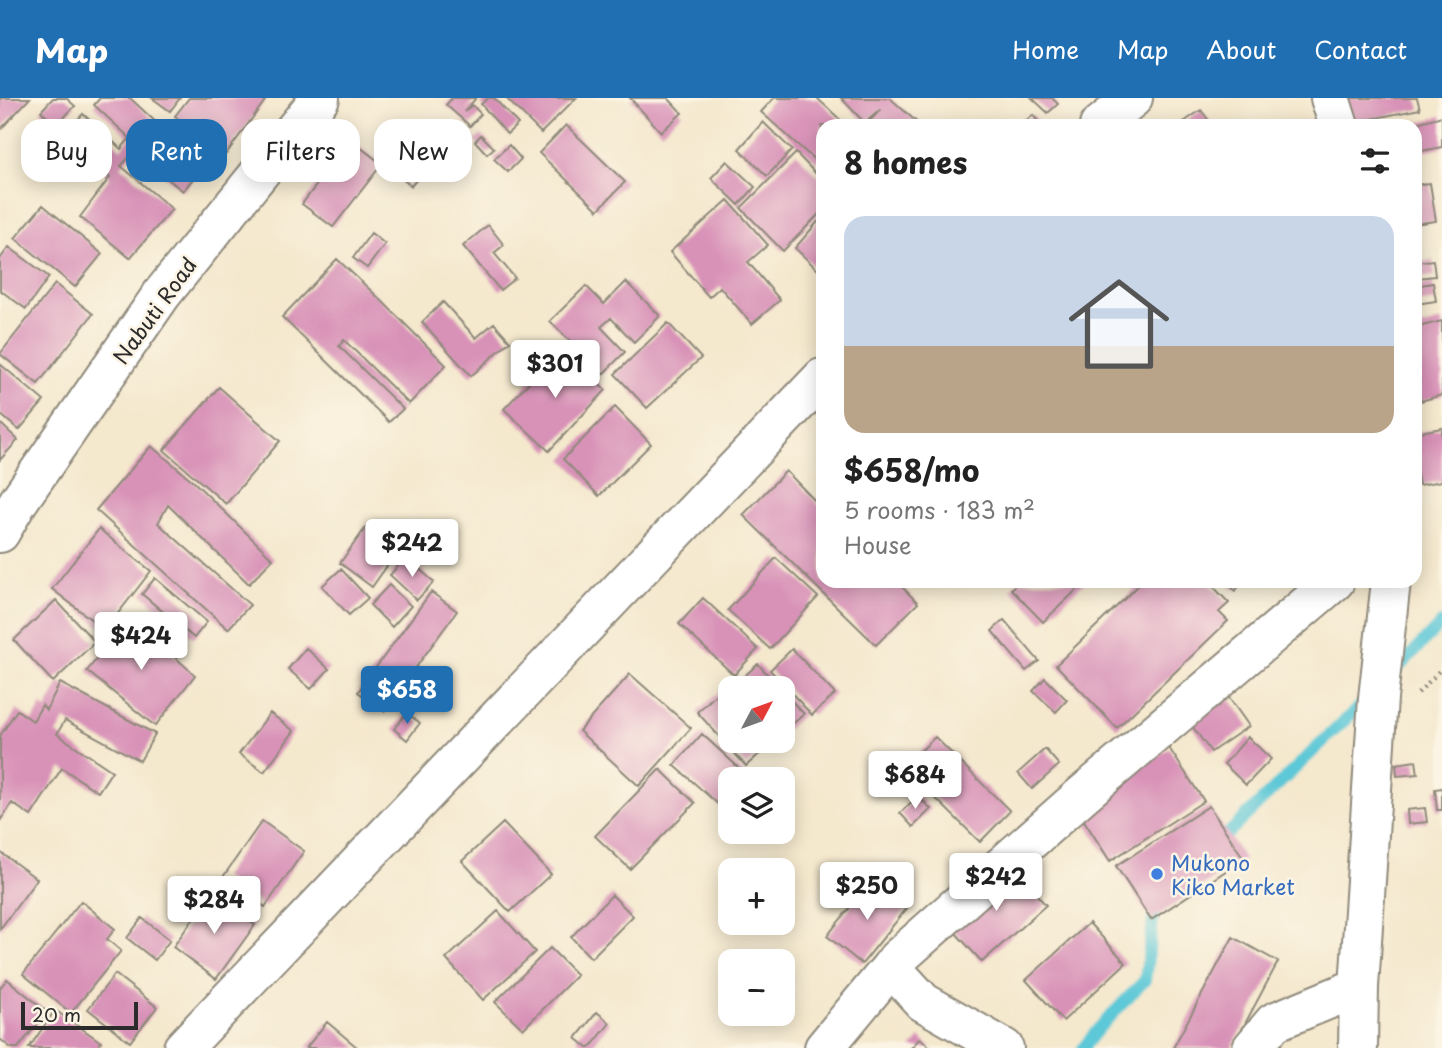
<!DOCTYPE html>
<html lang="en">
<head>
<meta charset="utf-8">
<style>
  :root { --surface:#fff; --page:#f2f2f2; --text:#222; --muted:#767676; --accent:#1f6fb2 }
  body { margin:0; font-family:"Playpen Sans",sans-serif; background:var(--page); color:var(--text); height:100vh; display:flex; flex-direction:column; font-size:26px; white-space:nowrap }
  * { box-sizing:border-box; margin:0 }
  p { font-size:23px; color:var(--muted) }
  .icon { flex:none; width:38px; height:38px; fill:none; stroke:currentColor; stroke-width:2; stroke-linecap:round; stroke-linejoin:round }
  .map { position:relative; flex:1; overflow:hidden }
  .sheet { position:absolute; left:816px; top:21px; width:606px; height:469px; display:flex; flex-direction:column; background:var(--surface); border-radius:21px; box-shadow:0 4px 18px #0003 }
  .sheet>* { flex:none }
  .top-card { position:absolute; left:21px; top:21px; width:665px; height:63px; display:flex; gap:14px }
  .needle { width:46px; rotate:49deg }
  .fabs { position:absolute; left:718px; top:578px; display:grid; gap:14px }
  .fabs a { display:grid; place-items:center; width:77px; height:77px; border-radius:14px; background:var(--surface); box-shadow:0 4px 18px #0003; font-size:35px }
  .scale { position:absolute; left:21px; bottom:18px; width:117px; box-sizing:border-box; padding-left:7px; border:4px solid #2b2b2b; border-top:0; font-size:19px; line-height:24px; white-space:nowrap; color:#2b2b2b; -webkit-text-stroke:5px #fcf5e5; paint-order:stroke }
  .price { position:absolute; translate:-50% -60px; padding:0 16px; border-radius:7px; background:#fff; color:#222; font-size:23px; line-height:46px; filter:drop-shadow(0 2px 4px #0008) }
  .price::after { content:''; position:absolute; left:50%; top:42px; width:21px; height:16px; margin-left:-10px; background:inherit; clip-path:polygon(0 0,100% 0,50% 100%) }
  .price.on { background:var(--accent); color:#fff }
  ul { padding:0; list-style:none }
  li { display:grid; align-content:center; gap:14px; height:371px; padding:0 28px }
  li span { display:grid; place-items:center; height:217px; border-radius:21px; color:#555 }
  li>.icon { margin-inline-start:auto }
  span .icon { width:126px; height:126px; fill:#fffc; stroke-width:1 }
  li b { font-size:30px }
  h2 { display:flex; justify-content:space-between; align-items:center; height:84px; padding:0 28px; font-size:30px }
  .tag { padding:0 24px; border-radius:21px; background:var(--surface); box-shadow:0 4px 18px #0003; font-size:24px; line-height:63px }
  .tag.on { background:var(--accent); color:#fff }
  header { display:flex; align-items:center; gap:42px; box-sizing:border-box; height:98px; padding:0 35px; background:var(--accent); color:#fff }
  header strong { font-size:33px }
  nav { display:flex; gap:38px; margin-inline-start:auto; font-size:24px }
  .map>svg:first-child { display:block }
</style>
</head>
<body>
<header>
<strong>Map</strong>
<nav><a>Home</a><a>Map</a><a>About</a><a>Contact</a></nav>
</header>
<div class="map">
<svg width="1442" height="950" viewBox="0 0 1442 950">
  <rect width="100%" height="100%" fill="#fcf5e5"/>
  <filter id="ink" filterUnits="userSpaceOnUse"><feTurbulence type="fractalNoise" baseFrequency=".0143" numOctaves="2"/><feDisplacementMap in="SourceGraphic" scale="14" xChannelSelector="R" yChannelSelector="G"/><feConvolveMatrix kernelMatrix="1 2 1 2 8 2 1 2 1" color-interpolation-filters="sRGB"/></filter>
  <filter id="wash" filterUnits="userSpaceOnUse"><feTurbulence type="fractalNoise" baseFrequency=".00686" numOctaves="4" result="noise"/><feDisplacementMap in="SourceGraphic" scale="28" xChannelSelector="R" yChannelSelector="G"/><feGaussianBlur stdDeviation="1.57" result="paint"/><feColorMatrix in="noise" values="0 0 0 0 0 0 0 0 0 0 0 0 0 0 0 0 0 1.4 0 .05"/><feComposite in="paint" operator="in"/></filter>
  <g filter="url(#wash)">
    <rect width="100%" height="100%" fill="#f4e8cd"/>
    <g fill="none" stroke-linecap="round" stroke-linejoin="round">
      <!-- stream -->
      <path stroke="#5dc8d7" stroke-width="12" d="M 1391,577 L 1442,525
        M 1215,748 L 1368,600
        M 1083,950 L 1099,930 L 1145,882 L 1155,807"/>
    </g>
    <g id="blocks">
      <!-- building -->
      <path fill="#d891b7" d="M 0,0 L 30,0 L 0,32 Z
        M 53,0 L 66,0 L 75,8 L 56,28 L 41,13 Z
        M 100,0 L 130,0 L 159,27 L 121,68 L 172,111 L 130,160 L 80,119 L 110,79 L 64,36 L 83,16 L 121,51 L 130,40 L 94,7 Z
        M 152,0 L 180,0 L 170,13 Z
        M 189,0 L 267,0 L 226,56 L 175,18 Z
        M 452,0 L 476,0 L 464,14 L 472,7 L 481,16 L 470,28 L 446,7 Z
        M 488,0 L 494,0 L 518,26 L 507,36 L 481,6 Z
        M 506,0 L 576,0 L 541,35 Z
        M 630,0 L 668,0 L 682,15 L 661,34 Z
        M 774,0 L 817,0 L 847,28 L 822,28 L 822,58 L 817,64 L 761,14 Z
        M 841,0 L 890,0 L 921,28 L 865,28 L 881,11 L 865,25 Z
        M 1032,0 L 1052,0 L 1058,6 L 1048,15 Z
        M 1340,0 L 1417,0 L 1420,11 L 1346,26 Z
        M 1201,12 L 1213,28 L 1178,28 Z
        M 1033,17 L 1042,28 L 1020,28 Z
        M 1442,18 L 1442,49 L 1417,54 L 1414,57 L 1414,27 L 1420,24 Z
        M 165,23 L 210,60 L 183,93 L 138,57 L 159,27 Z
        M 763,24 L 792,52 L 767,78 L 739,51 Z
        M 566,27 L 625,84 L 598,112 L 539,55 Z
        M 481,37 L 494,50 L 487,56 L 475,43 Z
        M 351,42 L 382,66 L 333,129 L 302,106 Z
        M 399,45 L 427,70 L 411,88 L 383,63 Z
        M 509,47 L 521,61 L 508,74 L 494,61 Z
        M 796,55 L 822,82 L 822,113 L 783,153 L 741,110 Z
        M 727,63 L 755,89 L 739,107 L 711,80 Z
        M 1430,85 L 1436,123 L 1414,126 L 1414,87 Z
        M 728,102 L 768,147 L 748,164 L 780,202 L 752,226 L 720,189 L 709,199 L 670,154 Z
        M 43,107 L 102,156 L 75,189 L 15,140 Z
        M 822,119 L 822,176 L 795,150 Z
        M 488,127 L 504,147 L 494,155 L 515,180 L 500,192 L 463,148 Z
        M 371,135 L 385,146 L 367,170 L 353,160 Z
        M 9,149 L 49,179 L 26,211 L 0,192 L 0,161 Z
        M 337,161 L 382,203 L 446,267 L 409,306 L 344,242 L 339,248 L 403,311 L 389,324 L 282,219 Z
        M 1433,162 L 1435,178 L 1417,180 L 1416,164 Z
        M 626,184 L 660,218 L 634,244 L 611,220 L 601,229 L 625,254 L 603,276 L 550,223 L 586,188 L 604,206 Z
        M 1433,185 L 1436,203 L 1416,206 L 1414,188 Z
        M 55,186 L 93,216 L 38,286 L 0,256 Z
        M 443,204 L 476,240 L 494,225 L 510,243 L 471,278 L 422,224 Z
        M 1442,223 L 1442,297 L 1421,303 L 1414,276 L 1414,230 Z
        M 668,225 L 701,260 L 647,310 L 615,276 Z
        M 561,250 L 606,292 L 549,353 L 504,311 Z
        M 0,266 L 44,303 L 19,332 L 0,316 Z
        M 219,289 L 280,343 L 226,406 L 164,352 Z
        M 615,309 L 651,346 L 599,398 L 563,361 Z
        M 0,325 L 18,342 L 0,362 Z
        M 1442,330 L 1442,383 L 1419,387 L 1414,359 L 1414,335 Z
        M 151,348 L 193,383 L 273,461 L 249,486 L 168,407 L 158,425 L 250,507 L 228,531 L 96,412 Z
        M 786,373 L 822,410 L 822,483 L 896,483 L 918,505 L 876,547 L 743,417 Z
        M 367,428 L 399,451 L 372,489 L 340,465 Z
        M 99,431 L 151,473 L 105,532 L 52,491 Z
        M 406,459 L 434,484 L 417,502 L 390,477 Z
        M 776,460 L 818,499 L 770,551 L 728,512 Z
        M 341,471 L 368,500 L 349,517 L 322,488 Z
        M 155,480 L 207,524 L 194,540 L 142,496 Z
        M 1019,483 L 1086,483 L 1043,524 L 1011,491 Z
        M 1143,483 L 1208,483 L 1229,505 L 1219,514 L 1228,523 L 1117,630 L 1056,567 Z
        M 1226,483 L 1244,483 L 1235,493 Z
        M 389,487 L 411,508 L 392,529 L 370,507 Z
        M 431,494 L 457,513 L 384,613 L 358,594 Z
        M 703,500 L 758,551 L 734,577 L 679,526 Z
        M 56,502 L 95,544 L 53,584 L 14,542 Z
        M 130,519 L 195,577 L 155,628 L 87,573 Z
        M 1004,522 L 1039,563 L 1026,573 L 992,533 Z
        M 306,550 L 329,571 L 311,591 L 288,571 Z
        M 792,551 L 835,596 L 812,617 L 770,572 Z
        M 758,566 L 780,590 L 730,590 L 730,642 L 775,642 L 746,668 L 697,614 L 736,578 L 740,582 Z
        M 630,576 L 691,630 L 639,688 L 579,633 Z
        M 1045,580 L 1067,602 L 1056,614 L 1033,593 Z
        M 60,585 L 155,636 L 140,663 L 65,622 L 57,636 L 112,673 L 98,694 L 62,670 L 31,718 L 12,705 L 0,723 L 0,638 L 17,612 L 33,623 L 42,607 L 46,612 Z
        M 1222,590 L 1249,628 L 1211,654 L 1184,617 Z
        M 782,593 L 804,616 L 782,635 Z
        M 270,615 L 294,633 L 264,674 L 239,656 Z
        M 407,615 L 420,625 L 407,642 L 394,631 Z
        M 702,636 L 751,681 L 730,681 L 730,717 L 674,667 Z
        M 935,639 L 1010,713 L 980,744 L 904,669 Z
        M 1248,639 L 1271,661 L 1246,687 L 1224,666 Z
        M 1169,650 L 1204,703 L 1110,763 L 1076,710 Z
        M 1045,651 L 1059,667 L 1032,691 L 1018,675 Z
        M 1416,663 L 1418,676 L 1397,678 L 1396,666 Z
        M 660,671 L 695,705 L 630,771 L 595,738 Z
        M 1442,690 L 1442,712 L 1437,712 L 1435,691 Z
        M 918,698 L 931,711 L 913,729 L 900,715 Z
        M 1209,708 L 1244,761 L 1151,822 L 1116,768 Z
        M 1425,710 L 1427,724 L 1408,726 L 1407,712 Z
        M 262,723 L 304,753 L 265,809 L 223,779 Z
        M 503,725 L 551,776 L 510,814 L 462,763 Z
        M 0,754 L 37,781 L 0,831 Z
        M 1009,767 L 1046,807 L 982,864 L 946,824 Z
        M 873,781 L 908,809 L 862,866 L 827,838 Z
        M 211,796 L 255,827 L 216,881 L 173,849 Z
        M 612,797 L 633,818 L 591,860 L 571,839 Z
        M 81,803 L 115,831 L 107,841 L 121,853 L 71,915 L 23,876 Z
        M 498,813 L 535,854 L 483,902 L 446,861 Z
        M 142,820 L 170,842 L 155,862 L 127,840 Z
        M 1089,825 L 1126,865 L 1063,923 L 1026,882 Z
        M 1233,839 L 1278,864 L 1232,950 L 1173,950 Z
        M 550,850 L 577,877 L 523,931 L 495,904 Z
        M 115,876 L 157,909 L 130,944 L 88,911 Z
        M 7,881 L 47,914 L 18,950 L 11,950 L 0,941 L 0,890 Z
        M 55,912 L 101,944 L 97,950 L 29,950 Z
        M 597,914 L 610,925 L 590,950 L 588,950 L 576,940 Z
        M 327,924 L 358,950 L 306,950 Z
        M 920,940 L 931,950 L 911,950 Z"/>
    </g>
  </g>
  <g filter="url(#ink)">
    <use href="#blocks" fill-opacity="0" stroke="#908a7c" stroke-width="2"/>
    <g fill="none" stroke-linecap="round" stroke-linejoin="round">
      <defs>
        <path id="minor" d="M 1330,0 L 1339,28
          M 1099,28 L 1133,0
          M 0,435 L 18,404 L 162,196 L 320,0
          M 183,950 L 822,280
          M 824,950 L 891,869
          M 1004,950 L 923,904 L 891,869 L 897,861 L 1081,698 L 1335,483
          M 1252,950 L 1274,924 L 1359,889
          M 1358,950 L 1359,889 L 1378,600 L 1391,483"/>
      </defs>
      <!-- minor casing -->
      <use href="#minor" stroke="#908a7c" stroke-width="42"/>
      <!-- path -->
      <path stroke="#908a7c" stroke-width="4.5" stroke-dasharray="2 5" stroke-linecap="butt" d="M 1418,595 L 1442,570"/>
      <!-- minor -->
      <use href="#minor" stroke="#fff" stroke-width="38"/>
    </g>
  </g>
  <!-- markers -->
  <circle fill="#3f7fe0" stroke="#fcf5e5" stroke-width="2.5" cx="1157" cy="776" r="7"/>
  <g text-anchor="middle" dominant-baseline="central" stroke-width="5" stroke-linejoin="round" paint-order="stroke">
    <!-- street labels -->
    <g font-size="21" fill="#2b2b2b" stroke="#fcf5e5">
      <text transform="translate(154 212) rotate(-54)">Nabuti Road</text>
    </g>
    <!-- shop labels -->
    <g font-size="21" fill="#366cbe" stroke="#fcf5e5" text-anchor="start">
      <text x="1171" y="764">Mukono<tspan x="1171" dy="24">Kiko Market</tspan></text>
    </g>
  </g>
</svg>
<div class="fabs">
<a><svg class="needle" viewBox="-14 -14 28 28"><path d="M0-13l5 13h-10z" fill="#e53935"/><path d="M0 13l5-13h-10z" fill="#767676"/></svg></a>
<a><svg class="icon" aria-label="layers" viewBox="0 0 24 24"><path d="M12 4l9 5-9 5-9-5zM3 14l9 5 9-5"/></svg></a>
<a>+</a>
<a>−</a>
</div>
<div class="scale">20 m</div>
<b class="price" style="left:555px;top:302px">$301</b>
<b class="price" style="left:412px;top:481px">$242</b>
<b class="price" style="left:141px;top:574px">$424</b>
<b class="price on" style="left:407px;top:628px">$658</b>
<b class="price" style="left:915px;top:713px">$684</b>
<b class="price" style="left:996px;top:815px">$242</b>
<b class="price" style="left:867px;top:824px">$250</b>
<b class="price" style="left:214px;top:838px">$284</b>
<div class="top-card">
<a class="tag">Buy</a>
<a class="tag on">Rent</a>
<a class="tag">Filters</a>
<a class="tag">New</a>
</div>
<section class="sheet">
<h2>8 homes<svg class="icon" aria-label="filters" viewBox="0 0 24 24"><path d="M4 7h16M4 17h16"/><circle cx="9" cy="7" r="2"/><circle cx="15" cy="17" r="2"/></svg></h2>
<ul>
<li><span style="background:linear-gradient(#c9d6e8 60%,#b9a48a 0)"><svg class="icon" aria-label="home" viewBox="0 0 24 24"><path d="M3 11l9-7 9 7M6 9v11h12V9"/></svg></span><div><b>$658/mo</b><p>5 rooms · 183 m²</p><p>House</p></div></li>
</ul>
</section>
</div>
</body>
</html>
